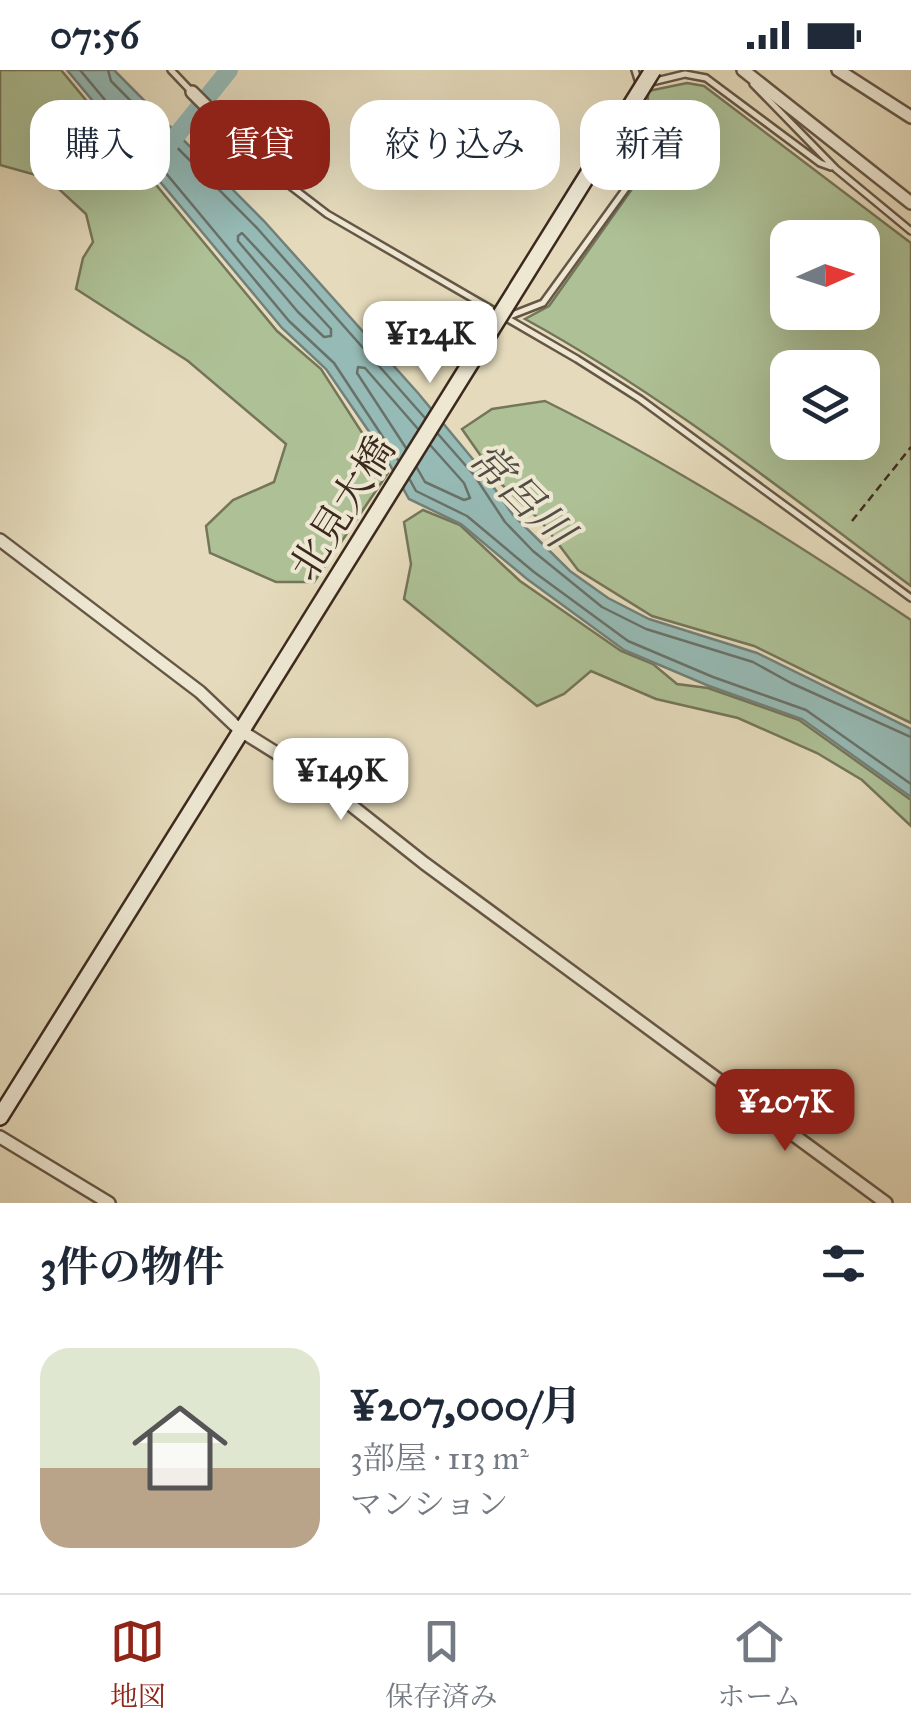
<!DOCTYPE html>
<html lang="ja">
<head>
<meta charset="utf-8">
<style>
  :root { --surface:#fff; --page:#f6f6f7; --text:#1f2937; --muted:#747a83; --line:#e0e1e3; --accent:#8f2418 }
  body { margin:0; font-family:"IM FELL Great Primer","Noto Serif JP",serif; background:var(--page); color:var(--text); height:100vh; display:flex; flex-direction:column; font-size:38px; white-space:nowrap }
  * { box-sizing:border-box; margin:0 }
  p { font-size:32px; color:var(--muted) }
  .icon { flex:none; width:55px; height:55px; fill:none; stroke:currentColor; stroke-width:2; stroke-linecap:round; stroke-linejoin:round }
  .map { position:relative; height:1133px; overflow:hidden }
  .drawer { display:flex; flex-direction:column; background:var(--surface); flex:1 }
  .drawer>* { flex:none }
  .hud { position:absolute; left:30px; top:30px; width:852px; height:90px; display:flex; gap:20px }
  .needle { width:65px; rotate:87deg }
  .fabs { position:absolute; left:770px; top:150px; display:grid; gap:20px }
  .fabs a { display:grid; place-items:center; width:110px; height:110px; border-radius:20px; background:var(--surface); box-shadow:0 10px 40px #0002; font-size:50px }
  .price { position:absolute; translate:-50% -85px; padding:0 22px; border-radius:20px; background:#fff; color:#222; font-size:32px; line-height:65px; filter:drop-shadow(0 2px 5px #0008) }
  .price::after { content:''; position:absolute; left:50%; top:60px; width:30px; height:22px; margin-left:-15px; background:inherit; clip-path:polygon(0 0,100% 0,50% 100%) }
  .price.current { background:var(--accent); color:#fff }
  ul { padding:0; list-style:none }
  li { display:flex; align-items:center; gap:30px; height:250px; padding:0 40px }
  li span { display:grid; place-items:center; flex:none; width:280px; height:200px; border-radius:30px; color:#555 }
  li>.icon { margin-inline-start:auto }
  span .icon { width:120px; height:120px; fill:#fffc; stroke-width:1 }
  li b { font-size:42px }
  h2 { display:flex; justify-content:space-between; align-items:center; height:120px; padding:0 40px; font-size:42px }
  .chip { padding:0 35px; border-radius:30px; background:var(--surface); box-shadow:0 10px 40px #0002; font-size:35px; line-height:90px }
  .chip.current { background:var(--accent); color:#fff }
  .status { display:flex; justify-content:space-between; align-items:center; height:70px; padding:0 50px; background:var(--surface); direction:ltr }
  .status svg { height:28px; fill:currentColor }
  .tabs { display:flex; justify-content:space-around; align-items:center; height:140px; border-top:2px solid var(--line); background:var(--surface); font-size:28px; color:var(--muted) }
  .tabs a { display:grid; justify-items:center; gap:5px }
  .tabs .current { color:var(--accent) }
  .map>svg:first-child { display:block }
</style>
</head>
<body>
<div class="status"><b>07:56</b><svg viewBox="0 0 49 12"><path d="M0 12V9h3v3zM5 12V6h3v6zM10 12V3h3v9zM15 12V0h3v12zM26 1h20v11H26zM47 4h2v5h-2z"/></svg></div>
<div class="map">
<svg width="911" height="1133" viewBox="0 0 911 1133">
  <rect width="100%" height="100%" fill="#e5dbbc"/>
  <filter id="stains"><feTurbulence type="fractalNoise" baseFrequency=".002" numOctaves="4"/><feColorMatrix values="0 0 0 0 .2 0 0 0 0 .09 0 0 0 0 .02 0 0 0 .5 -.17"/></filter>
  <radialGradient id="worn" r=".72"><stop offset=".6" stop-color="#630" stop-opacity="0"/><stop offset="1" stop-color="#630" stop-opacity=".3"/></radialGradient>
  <!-- green -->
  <path fill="#aec196" stroke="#75755a" stroke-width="2.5" fill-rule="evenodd" d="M 0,0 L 61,0 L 277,261 L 321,299 L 388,403 L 314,512 L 276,512 L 210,483 L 206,456 L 233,430 L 274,412 L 286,374 L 188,291 L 76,219 L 83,188 L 93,172 L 86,144 L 47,108 L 0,95 Z
    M 687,13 L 704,16 L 911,173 L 911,516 C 786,423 662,324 525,249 L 549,236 L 637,112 L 647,70 L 648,21 ZM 788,168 L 862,168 L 862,242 L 788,242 ZM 788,298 L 862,298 L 862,372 L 788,372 Z
    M 545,331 C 672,394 793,471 911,550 L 911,653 L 754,576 L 652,546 L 578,500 L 541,451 L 499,412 L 462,359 L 492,339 Z
    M 423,440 L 460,455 L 520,511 L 621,581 L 653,594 L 677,614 L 708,618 L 799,650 L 911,730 L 911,756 L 862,710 L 817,683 L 738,648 L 656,629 L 591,601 L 564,624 L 537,636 L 404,529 L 411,494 L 404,452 Z"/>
  <!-- water -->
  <path fill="#96bab5" stroke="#728079" stroke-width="2.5" d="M 67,0 L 114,0 L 264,151 L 418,323 L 481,399 L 513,445 L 570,501 L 608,528 L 649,549 L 757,583 L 911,659 L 911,727 L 802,649 L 709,616 L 624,580 L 527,509 L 461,454 L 409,429 L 381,379 L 326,299 L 282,258 Z"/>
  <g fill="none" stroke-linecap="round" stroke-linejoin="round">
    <!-- shore -->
    <path stroke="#69726a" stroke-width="2.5" d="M 80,0 L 289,251 L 334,293 L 398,390
      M 108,0 L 111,11 L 257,158 L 425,348
      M 242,163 L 331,259 L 331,266 L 324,267 L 298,242 L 238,171 L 238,166 Z
      M 438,364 L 474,405 L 505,452 L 533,481 L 602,537 L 646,559 L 753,592 L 791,613 L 911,667
      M 406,378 L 357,303 L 358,297 L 365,298 L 418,359
      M 417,398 L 425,412 L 464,430 L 470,428 L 464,413 L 431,376
      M 410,410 L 416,421 L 467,446 L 534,502 L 628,571 L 713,607 L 806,640 L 911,714"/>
    <!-- river -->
    <path stroke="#96bab5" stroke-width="18" d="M 164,81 L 229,0"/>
    <defs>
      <path id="lane" d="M 171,0 L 190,20
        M 635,0 L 640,16
        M 652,12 L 685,4 L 706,8 L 820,93 L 831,97
        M 753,14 L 836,99 L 911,161
        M 217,47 L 276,105 L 327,144 L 577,289 L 640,329 L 911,528
        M 507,247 L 543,233 L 627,117 L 641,77 L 641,27"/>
      <path id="street" d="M 743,0 L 911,133
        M 838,0 L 911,47
        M 192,22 L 216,46
        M 0,470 L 200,622 L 241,661 L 318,709 L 424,793 L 886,1133
        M 0,1067 L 109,1133"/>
      <path id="secondary" d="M 0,1047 L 245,655"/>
    </defs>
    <!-- lane casing -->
    <use href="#lane" stroke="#665646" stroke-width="10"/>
    <!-- street casing -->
    <use href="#street" stroke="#665646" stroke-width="16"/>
    <!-- secondary casing -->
    <use href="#secondary" stroke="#3c291e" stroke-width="20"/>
    <!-- path -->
    <path stroke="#3c291e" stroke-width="2.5" stroke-dasharray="8 5" stroke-linecap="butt" d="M 852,451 L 911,377"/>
    <!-- lane -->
    <use href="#lane" stroke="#eee8d3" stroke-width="5"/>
    <!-- street -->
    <use href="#street" stroke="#eee8d3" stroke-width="11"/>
    <!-- secondary -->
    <use href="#secondary" stroke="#eee8d3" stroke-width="15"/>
    <defs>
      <path id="secondary-bridge" d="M 245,655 L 653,0"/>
    </defs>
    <!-- secondary-bridge casing -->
    <use href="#secondary-bridge" stroke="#3c291e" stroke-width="20" stroke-linecap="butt"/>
    <!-- secondary-bridge -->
    <use href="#secondary-bridge" stroke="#eee8d3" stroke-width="15"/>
  </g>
  <g text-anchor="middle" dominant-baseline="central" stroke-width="8" stroke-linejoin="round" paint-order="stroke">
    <!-- street labels -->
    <g font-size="40" fill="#3c291e" stroke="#eee8d3">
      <text transform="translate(342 438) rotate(-58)">北見大橋</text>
    </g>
    <!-- water labels -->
    <g font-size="42" font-style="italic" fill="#524d44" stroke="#eee8d3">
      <text transform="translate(521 425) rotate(45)">常呂川</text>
    </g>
  </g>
  <rect width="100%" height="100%" filter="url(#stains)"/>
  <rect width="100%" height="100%" fill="url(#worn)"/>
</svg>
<div class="fabs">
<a><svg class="needle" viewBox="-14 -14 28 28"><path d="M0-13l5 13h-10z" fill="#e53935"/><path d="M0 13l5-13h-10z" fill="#747a83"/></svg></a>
<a><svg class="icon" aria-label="layers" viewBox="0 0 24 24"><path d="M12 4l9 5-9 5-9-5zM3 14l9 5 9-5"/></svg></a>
</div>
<b class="price" style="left:430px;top:316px">¥124K</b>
<b class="price" style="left:341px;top:753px">¥149K</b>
<b class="price current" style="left:785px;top:1084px">¥207K</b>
<div class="hud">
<a class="chip">購入</a>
<a class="chip current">賃貸</a>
<a class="chip">絞り込み</a>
<a class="chip">新着</a>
</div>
</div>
<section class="drawer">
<h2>3件の物件<svg class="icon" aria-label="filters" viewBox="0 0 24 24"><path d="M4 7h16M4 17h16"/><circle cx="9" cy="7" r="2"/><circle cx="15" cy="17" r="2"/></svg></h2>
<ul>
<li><span style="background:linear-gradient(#dfe7d0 60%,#b9a48a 0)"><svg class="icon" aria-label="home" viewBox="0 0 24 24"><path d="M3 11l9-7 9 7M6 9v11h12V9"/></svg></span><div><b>¥207,000/月</b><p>3部屋 · 113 m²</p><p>マンション</p></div></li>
</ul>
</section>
<nav class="tabs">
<a class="current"><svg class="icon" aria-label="map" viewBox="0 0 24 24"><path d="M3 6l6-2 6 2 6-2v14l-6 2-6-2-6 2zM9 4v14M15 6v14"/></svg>地図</a>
<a><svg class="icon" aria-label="saved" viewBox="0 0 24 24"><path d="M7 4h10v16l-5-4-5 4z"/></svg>保存済み</a>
<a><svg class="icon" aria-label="home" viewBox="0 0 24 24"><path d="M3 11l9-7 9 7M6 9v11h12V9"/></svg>ホーム</a>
</nav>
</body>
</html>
